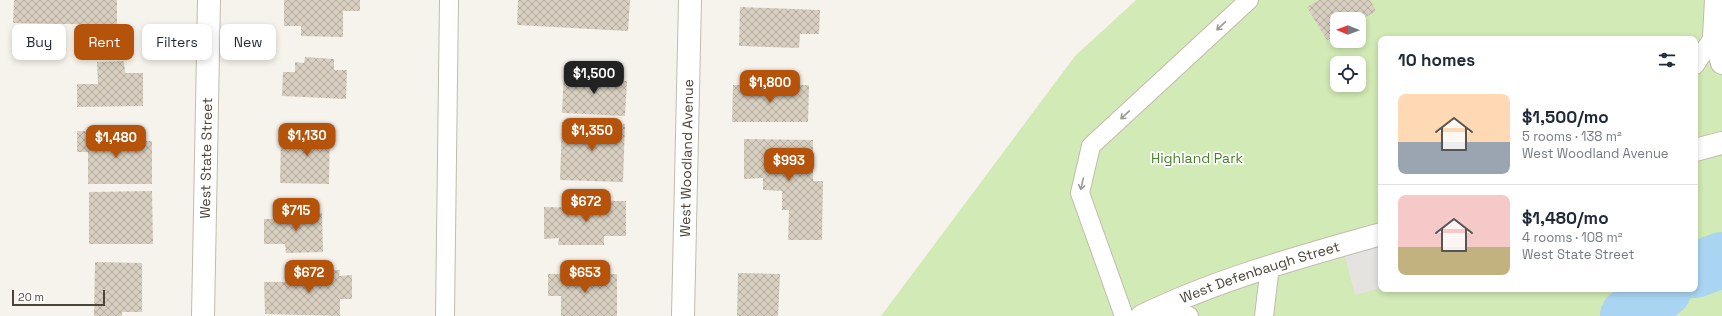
<!DOCTYPE html>
<html lang="en">
<head>
<meta charset="utf-8">
<style>
  :root { --surface:#fff; --page:#f2f2f3; --text:#1f2937; --muted:#747a83; --line:#e0e1e3; --accent:#b45309 }
  body { margin:0; font-family:"Space Grotesk",sans-serif; background:var(--page); color:var(--text); height:100vh; display:flex; flex-direction:column; font-size:15px; white-space:nowrap }
  * { box-sizing:border-box; margin:0 }
  p { font-size:13px; color:var(--muted) }
  .icon { flex:none; width:22px; height:22px; fill:none; stroke:currentColor; stroke-width:2; stroke-linecap:round; stroke-linejoin:round }
  .map { position:relative; flex:1; overflow:hidden }
  .panel { position:absolute; left:1378px; top:36px; width:320px; height:256px; display:flex; flex-direction:column; background:var(--surface); border-radius:8px; box-shadow:0 2px 6px #0003 }
  .panel>* { flex:none }
  .banner { position:absolute; left:12px; top:24px; width:380px; height:36px; display:flex; gap:8px }
  .needle { width:26px; rotate:271deg }
  .buttons { position:absolute; left:1330px; top:12px; display:grid; gap:8px }
  .buttons a { display:grid; place-items:center; width:36px; height:36px; border-radius:8px; background:var(--surface); box-shadow:0 2px 6px #0003; font-size:20px }
  .scale { position:absolute; left:12px; bottom:10px; width:93px; box-sizing:border-box; padding-left:4px; border:2px solid #4b4439; border-top:0; font-size:11px; line-height:14px; white-space:nowrap; color:#4b4439; -webkit-text-stroke:3px #fff; paint-order:stroke }
  .price { position:absolute; translate:-50% -34px; padding:0 9px; border-radius:8px; background:var(--accent); color:#fff; font-size:13px; line-height:26px; filter:drop-shadow(0 1px 2px #0008) }
  .price::after { content:''; position:absolute; left:50%; top:24px; width:12px; height:9px; margin-left:-6px; background:inherit; clip-path:polygon(0 0,100% 0,50% 100%) }
  .price.active { background:#222; color:#fff }
  ul { padding:0; list-style:none }
  li { display:flex; align-items:center; gap:12px; height:100px; padding:0 20px }
  li+li { border-top:1px solid var(--line) }
  li span { display:grid; place-items:center; flex:none; width:112px; height:80px; border-radius:8px; color:#555 }
  li>.icon { margin-inline-start:auto }
  span .icon { width:48px; height:48px; fill:#fffc; stroke-width:1 }
  li b { font-size:17px }
  h2 { display:flex; justify-content:space-between; align-items:center; height:48px; padding:0 20px; font-size:17px }
  .pill { padding:0 14px; border-radius:8px; background:var(--surface); box-shadow:0 2px 6px #0003; font-size:14px; line-height:36px }
  .pill.active { background:var(--accent); color:#fff }
  .map>svg:first-child { display:block }
</style>
</head>
<body>
<div class="map">
<svg width="1722" height="316" viewBox="0 0 1722 316">
  <defs>
    <pattern id="building-cross-hatch" width="8" height="8" patternUnits="userSpaceOnUse"><rect width="8" height="8" fill="#d8cfc1"/><path d="M0 0l8 8M0 8l8-8" fill="none" stroke="#b1aa9e"/></pattern>
  </defs>
  <rect width="100%" height="100%" fill="#f6f3ec"/>
  <!-- park -->
  <path fill="#d2eab5" fill-rule="evenodd" d="M 1136,0 L 1722,0 L 1722,316 L 881,316 L 1075,56 ZM 1337,19 L 1359,19 L 1359,41 L 1337,41 ZM 1381,39 L 1695,39 L 1695,289 L 1381,289 ZM 1337,63 L 1359,63 L 1359,85 L 1337,85 Z"/>
  <!-- parking -->
  <path fill="#e5e3e0" d="M 1381,234 L 1381,288 L 1355,295 L 1342,245 Z"/>
  <g fill="none" stroke-linecap="round" stroke-linejoin="round">
    <!-- river -->
    <path stroke="#a9d4f2" stroke-width="56" d="M 1695,270 L 1722,260
      M 1628,316 L 1664,289"/>
  </g>
  <!-- building -->
  <path fill="url(#building-cross-hatch)" d="M 14,0 L 117,0 L 117,25 L 13,23 Z
    M 284,0 L 360,0 L 360,11 L 343,11 L 343,37 L 301,36 L 301,26 L 284,26 Z
    M 518,0 L 630,0 L 628,31 L 517,25 Z
    M 1319,0 L 1370,0 L 1376,11 L 1359,21 L 1359,19 L 1337,19 L 1337,35 L 1327,40 L 1307,7 Z
    M 740,7 L 820,10 L 819,34 L 800,34 L 799,48 L 739,46 Z
    M 305,57 L 334,59 L 334,70 L 347,70 L 346,99 L 282,96 L 283,72 L 295,72 L 295,62 L 304,63 Z
    M 124,61 L 125,73 L 143,73 L 143,106 L 77,107 L 77,84 L 98,84 L 97,62 Z
    M 564,73 L 617,76 L 617,81 L 627,81 L 625,116 L 562,113 Z
    M 733,85 L 809,85 L 808,122 L 732,122 Z
    M 562,122 L 625,124 L 623,182 L 560,180 Z
    M 305,124 L 330,124 L 329,184 L 280,183 L 281,139 L 305,140 Z
    M 77,131 L 109,132 L 109,141 L 152,141 L 152,184 L 88,184 L 88,152 L 77,152 Z
    M 744,139 L 813,140 L 813,181 L 823,181 L 822,240 L 788,240 L 789,210 L 782,210 L 782,191 L 763,190 L 763,178 L 744,179 Z
    M 152,191 L 153,244 L 89,244 L 89,192 Z
    M 599,201 L 626,201 L 626,236 L 604,236 L 604,245 L 558,245 L 559,238 L 544,239 L 544,207 L 599,208 Z
    M 284,213 L 322,213 L 323,252 L 286,253 L 285,244 L 264,244 L 264,219 L 284,219 Z
    M 95,262 L 142,263 L 142,312 L 122,312 L 122,316 L 94,316 Z
    M 340,270 L 339,276 L 352,275 L 352,299 L 340,299 L 340,316 L 265,314 L 264,282 L 296,282 L 296,271 Z
    M 738,273 L 780,274 L 778,316 L 737,316 Z
    M 548,274 L 617,274 L 617,316 L 561,316 L 561,296 L 548,296 Z"/>
  <g fill="none" stroke-linecap="round" stroke-linejoin="round">
    <defs>
      <path id="lane" d="M 1695,65 L 1714,36
        M 1162,306 L 1189,316
        M 445,316 L 449,0
        M 1124,316 L 1080,193 L 1091,146 L 1249,0
        M 1264,316 L 1270,266"/>
      <g id="street">
        <path d="M 1716,0 L 1714,36 L 1722,63"/>
        <path d="M 1695,150 L 1722,143"/>
        <path id="s1" d="M 203,316 L 209,0"/>
        <path id="s2" d="M 683,316 L 690,0"/>
        <path id="s3" d="M 1142,316 C 1218,279 1300,257 1381,234"/>
      </g>
    </defs>
    <!-- lane casing -->
    <use href="#lane" stroke="#c2bbae" stroke-width="20"/>
    <!-- street casing -->
    <use href="#street" stroke="#c2bbae" stroke-width="24"/>
    <!-- lane -->
    <use href="#lane" stroke="#fff" stroke-width="18"/>
    <!-- street -->
    <use href="#street" stroke="#fff" stroke-width="22"/>
  </g>
  <!-- one-way arrows -->
  <defs><path id="oneway-shaft" d="M-6 0H5M1.5-3L5.5 0L1.5 3" fill="none" stroke-width="1.6" stroke-linecap="round" stroke-linejoin="round"/></defs>
  <g stroke="#9c9892">
    <use href="#oneway-shaft" transform="translate(1221 26) rotate(137)"/>
    <use href="#oneway-shaft" transform="translate(1125 115) rotate(137)"/>
    <use href="#oneway-shaft" transform="translate(1082 184) rotate(103)"/>
  </g>
  <g text-anchor="middle" dominant-baseline="central" stroke-width="3.5" stroke-linejoin="round" paint-order="stroke">
    <!-- street labels -->
    <g font-size="14" fill="#4b4439" stroke="#fff">
      <text stroke="none"><textPath href="#s1" startOffset="158">West State Street</textPath></text>
      <text stroke="none"><textPath href="#s2" startOffset="158">West Woodland Avenue</textPath></text>
      <text stroke="none"><textPath href="#s3" startOffset="126">West Defenbaugh Street</textPath></text>
    </g>
    <!-- park labels -->
    <g font-size="14" fill="#4a7f2a" stroke="#fff">
      <text x="1197" y="158">Highland Park</text>
    </g>
  </g>
</svg>
<div class="buttons">
<a><svg class="needle" viewBox="-14 -14 28 28"><path d="M0-13l5 13h-10z" fill="#e53935"/><path d="M0 13l5-13h-10z" fill="#747a83"/></svg></a>
<a><svg class="icon" aria-label="locate" viewBox="0 0 24 24"><circle cx="12" cy="12" r="6"/><path d="M12 2v4M12 18v4M2 12h4M18 12h4"/></svg></a>
</div>
<div class="scale">20 m</div>
<b class="price active" style="left:594px;top:95px">$1,500</b>
<b class="price" style="left:770px;top:104px">$1,800</b>
<b class="price" style="left:592px;top:152px">$1,350</b>
<b class="price" style="left:307px;top:157px">$1,130</b>
<b class="price" style="left:116px;top:159px">$1,480</b>
<b class="price" style="left:789px;top:182px">$993</b>
<b class="price" style="left:586px;top:223px">$672</b>
<b class="price" style="left:296px;top:232px">$715</b>
<b class="price" style="left:309px;top:294px">$672</b>
<b class="price" style="left:585px;top:294px">$653</b>
<div class="banner">
<a class="pill">Buy</a>
<a class="pill active">Rent</a>
<a class="pill">Filters</a>
<a class="pill">New</a>
</div>
<section class="panel">
<h2>10 homes<svg class="icon" aria-label="filters" viewBox="0 0 24 24"><path d="M4 7h16M4 17h16"/><circle cx="9" cy="7" r="2"/><circle cx="15" cy="17" r="2"/></svg></h2>
<ul>
<li><span style="background:linear-gradient(#ffd9b3 60%,#9aa5b1 0)"><svg class="icon" aria-label="home" viewBox="0 0 24 24"><path d="M3 11l9-7 9 7M6 9v11h12V9"/></svg></span><div><b>$1,500/mo</b><p>5 rooms · 138 m²</p><p>West Woodland Avenue</p></div></li>
<li><span style="background:linear-gradient(#f6c9c9 65%,#c2b280 0)"><svg class="icon" aria-label="home" viewBox="0 0 24 24"><path d="M3 11l9-7 9 7M6 9v11h12V9"/></svg></span><div><b>$1,480/mo</b><p>4 rooms · 108 m²</p><p>West State Street</p></div></li>
</ul>
</section>
</div>
</body>
</html>
